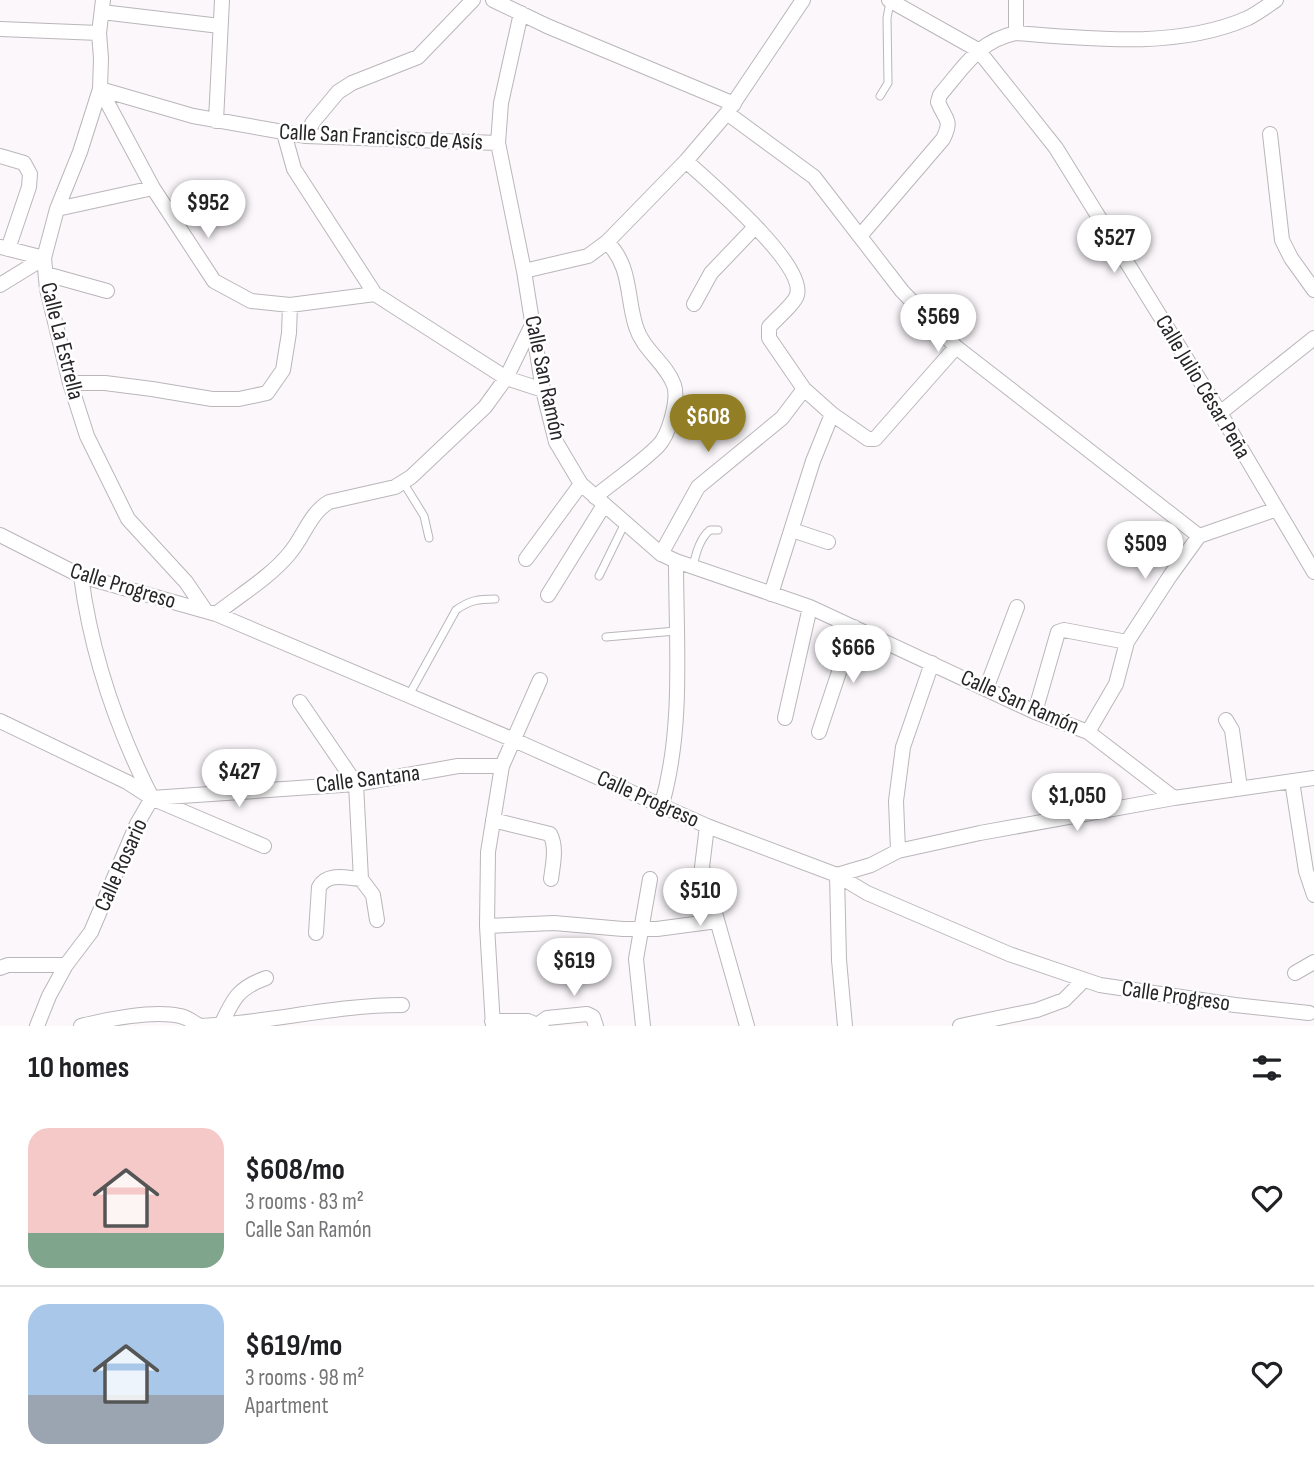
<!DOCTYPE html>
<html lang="en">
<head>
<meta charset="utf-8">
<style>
  :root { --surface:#fff; --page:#f2f2f2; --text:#202124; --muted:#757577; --line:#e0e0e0; --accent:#917e25 }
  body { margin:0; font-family:"Sofia Sans Condensed",sans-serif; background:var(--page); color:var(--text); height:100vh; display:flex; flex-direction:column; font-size:26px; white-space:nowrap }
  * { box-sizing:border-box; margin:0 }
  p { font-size:23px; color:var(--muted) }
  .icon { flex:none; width:38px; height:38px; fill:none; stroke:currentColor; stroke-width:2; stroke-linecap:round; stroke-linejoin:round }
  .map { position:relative; height:1026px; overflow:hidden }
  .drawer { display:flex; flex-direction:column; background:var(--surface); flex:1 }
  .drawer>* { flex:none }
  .price { position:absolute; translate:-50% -60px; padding:0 16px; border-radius:24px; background:#fff; color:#222; font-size:23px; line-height:46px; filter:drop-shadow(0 2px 4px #0008) }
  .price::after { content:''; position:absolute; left:50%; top:42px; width:21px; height:16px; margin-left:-10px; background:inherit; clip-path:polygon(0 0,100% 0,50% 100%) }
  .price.selected { background:var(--accent); color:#fff }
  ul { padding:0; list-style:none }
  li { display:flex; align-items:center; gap:21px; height:175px; padding:0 28px }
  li+li { border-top:2px solid var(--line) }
  li span { display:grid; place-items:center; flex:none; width:196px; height:140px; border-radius:21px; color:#555 }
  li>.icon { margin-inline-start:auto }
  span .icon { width:84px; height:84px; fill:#fffc; stroke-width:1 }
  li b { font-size:30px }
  h2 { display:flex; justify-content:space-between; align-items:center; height:84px; padding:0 28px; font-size:30px }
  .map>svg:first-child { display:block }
</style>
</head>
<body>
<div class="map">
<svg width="1314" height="1026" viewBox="0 0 1314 1026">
  <rect width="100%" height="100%" fill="#fbf7fb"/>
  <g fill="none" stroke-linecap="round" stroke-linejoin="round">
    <defs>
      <path id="lane" d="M 880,96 L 888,83 L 887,18 L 890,2
        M 403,482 L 424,516 L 429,538
        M 693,566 C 696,553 700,538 710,530 L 718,530
        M 599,576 L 625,523
        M 606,637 L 676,631
        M 409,695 L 456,610 C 470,600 479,599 495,599"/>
      <path id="street" d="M 103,0 L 99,33 L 101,58 L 100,89 L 80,152 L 57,209 L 44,258 L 47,289 L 70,383 L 87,436 L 128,519 L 186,582 L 205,610
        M 493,0 L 547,26 L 734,104
        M 889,0 L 978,50 L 1056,148 L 1220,413 L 1314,572
        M 1016,0 L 1016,33
        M 102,12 L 220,26
        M 521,13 L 501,103 L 498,143 L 524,271 L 543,390 L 556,442 L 581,484 L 661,554 L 676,561 L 810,607 L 1035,712 L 1088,732 L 1174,798
        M 0,29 L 99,33
        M 100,89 L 193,116 L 306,136 L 498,143
        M 100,89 L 153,188 L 214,281 L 251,301 L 290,305 L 375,294
        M 727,113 L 814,177 L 902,291 L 956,347 L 1199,536
        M 216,121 L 222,0
        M 284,133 L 294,169 L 375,294 L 506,378 L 543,390
        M 1270,134 L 1282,240 L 1291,258 L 1314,290
        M 306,136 L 313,122 L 338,92 L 352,83 L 418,57 L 473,0
        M 0,156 L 24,163 L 30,174 L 29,187 L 8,249
        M 686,161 C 709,182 806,264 797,295 C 795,303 775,320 769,327 L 769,338 L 804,389 L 832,414 L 868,439 L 875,439 L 956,347
        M 57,209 L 153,188
        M 860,236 L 943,139 C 953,119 945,120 938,102 L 940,95 C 964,67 978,41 1016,33 C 1091,39 1178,49 1248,18 C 1258,13 1267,6 1276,0
        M 1,247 L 44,258
        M 524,271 L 588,256 L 607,242 L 686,161 L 727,113 L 803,0
        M 46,274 L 107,291
        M 0,285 L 44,258
        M 694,304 L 711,273 L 755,227
        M 70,383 L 105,383 L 152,389 L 212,399 L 239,399 L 267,393 L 283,370 L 289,333 L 290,305
        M 1220,413 L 1314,338
        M 595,497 C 615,480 639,465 658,446 C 669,435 679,400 674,385 C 666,363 643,350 636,327 C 626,296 632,267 607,242
        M 792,530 L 828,542
        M 0,535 L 81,576 L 216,614 L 514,740 L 707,826 L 837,875 L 867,893 L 1009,954 L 1100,985 L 1235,1005 L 1309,1013
        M 661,554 L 698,487 L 782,418 L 804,389
        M 526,559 L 581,484
        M 771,594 L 813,461 L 832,414
        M 548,595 L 604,505
        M 216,614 C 240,595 270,577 289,554 C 304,537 309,514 329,502 L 395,487 L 411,477 L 485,407 L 506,378 L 533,323
        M 986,689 L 1017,607
        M 300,702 L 356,784 L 361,879
        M 1035,712 L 1058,632 L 1064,630 L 1127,642
        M 785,718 L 810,607
        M 1226,720 L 1232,730 L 1240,788
        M 0,721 L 127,782 L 152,798 L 356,784 L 458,766 L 502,766
        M 819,732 L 854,627
        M 1088,732 L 1116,684 L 1127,642 L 1170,576 L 1199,536 L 1277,509
        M 1292,781 L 1306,871 L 1314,895
        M 156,800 L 264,846
        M 662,804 C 684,726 676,642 676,561
        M 493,820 L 550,834 C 557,847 553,864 551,879
        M 707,826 L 702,867 L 747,1026
        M 898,851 L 896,801 L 903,747 L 932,663
        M 487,926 L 554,923 L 623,929 L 657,929 L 717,921
        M 316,933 L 319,887 C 328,872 346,878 361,879 L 373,895 L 377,920
        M 0,968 L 8,965 L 66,965
        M 1295,973 L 1314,962
        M 492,1021 L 528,1021 L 537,1025
        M 221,1025 C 233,999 238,988 266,978
        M 537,1025 L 547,1018 L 587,1014 L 593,1017 L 596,1026
        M 37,1026 L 49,996 L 66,965 L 91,932 L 137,824 L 152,798 C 117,729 91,652 81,576
        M 81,1026 C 107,1019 154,1010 180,1016 C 187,1017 194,1023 200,1026
        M 200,1026 C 269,1023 334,1005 402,1005
        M 493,1026 L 487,926 L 488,852 L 502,766 L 540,680
        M 643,1026 L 636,959 L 650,879
        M 845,1026 L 839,960 L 837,875 L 871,865 L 898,851 L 980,833 L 1174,798 L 1314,778
        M 960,1026 L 1037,1010 L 1064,1000 L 1084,980"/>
    </defs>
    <!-- lane casing -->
    <use href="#lane" stroke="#bab6ba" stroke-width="9"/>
    <!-- street casing -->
    <use href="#street" stroke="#bab6ba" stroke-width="16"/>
    <!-- lane -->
    <use href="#lane" stroke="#fff" stroke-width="7"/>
    <!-- street -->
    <use href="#street" stroke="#fff" stroke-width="14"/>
  </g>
  <g text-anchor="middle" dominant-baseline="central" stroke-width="5" stroke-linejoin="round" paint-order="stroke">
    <!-- street labels -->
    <g font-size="23" fill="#272527" stroke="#fff">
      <text transform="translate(381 137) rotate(3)">Calle San Francisco de Asís</text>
      <text transform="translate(62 341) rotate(76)">Calle La Estrella</text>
      <text transform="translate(545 378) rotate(78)">Calle San Ramón</text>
      <text transform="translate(1203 387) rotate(59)">Calle Julio César Peña</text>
      <text transform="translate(123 586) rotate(17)">Calle Progreso</text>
      <text transform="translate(1020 702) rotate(24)">Calle San Ramón</text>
      <text transform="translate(368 779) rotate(-7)">Calle Santana</text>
      <text transform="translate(648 799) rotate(24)">Calle Progreso</text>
      <text transform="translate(121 865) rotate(-66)">Calle Rosario</text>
      <text transform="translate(1176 996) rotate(8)">Calle Progreso</text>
    </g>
  </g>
</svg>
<b class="price" style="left:208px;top:240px">$952</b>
<b class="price" style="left:1114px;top:275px">$527</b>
<b class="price" style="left:938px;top:354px">$569</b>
<b class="price selected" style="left:708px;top:454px">$608</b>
<b class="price" style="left:1145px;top:581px">$509</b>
<b class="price" style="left:853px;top:685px">$666</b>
<b class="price" style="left:239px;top:809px">$427</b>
<b class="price" style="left:1077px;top:833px">$1,050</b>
<b class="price" style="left:700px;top:928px">$510</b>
<b class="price" style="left:574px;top:998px">$619</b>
</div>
<section class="drawer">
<h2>10 homes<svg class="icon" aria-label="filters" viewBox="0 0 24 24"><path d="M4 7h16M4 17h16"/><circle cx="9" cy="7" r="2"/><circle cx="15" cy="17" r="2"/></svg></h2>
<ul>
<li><span style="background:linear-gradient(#f6c9c9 75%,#7fa58c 0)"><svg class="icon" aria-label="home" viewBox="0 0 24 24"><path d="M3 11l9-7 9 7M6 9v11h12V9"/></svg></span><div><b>$608/mo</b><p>3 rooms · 83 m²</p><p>Calle San Ramón</p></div><svg class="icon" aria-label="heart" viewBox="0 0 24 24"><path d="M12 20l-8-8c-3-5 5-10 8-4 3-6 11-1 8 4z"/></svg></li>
<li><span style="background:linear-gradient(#a9c7e8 65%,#9aa5b1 0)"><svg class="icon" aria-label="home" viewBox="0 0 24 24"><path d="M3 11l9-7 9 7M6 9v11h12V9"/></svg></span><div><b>$619/mo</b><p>3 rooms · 98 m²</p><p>Apartment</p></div><svg class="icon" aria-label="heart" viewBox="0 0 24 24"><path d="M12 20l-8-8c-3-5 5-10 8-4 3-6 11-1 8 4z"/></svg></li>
</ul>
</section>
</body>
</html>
